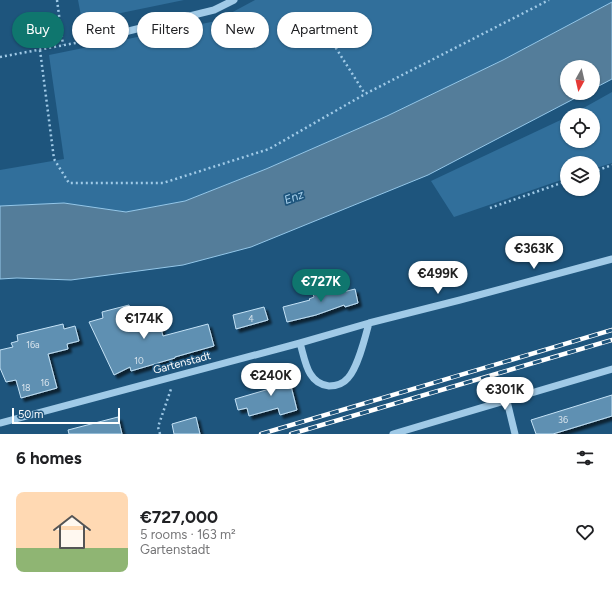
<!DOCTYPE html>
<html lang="en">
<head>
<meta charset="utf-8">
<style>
  :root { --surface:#fff; --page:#f6f6f6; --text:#202124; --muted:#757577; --accent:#0f766e }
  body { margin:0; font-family:Figtree,sans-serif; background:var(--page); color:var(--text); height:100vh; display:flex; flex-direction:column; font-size:15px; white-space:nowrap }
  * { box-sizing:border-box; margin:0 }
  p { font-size:13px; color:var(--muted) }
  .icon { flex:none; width:22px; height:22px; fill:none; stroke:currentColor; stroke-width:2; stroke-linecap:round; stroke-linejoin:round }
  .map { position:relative; height:434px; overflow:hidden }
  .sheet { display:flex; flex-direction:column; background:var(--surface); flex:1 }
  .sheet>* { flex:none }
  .guide { position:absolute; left:12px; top:12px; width:400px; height:36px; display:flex; gap:8px }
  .needle { width:26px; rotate:188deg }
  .fabs { position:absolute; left:560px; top:60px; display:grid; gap:8px }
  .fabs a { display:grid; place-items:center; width:40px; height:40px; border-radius:50%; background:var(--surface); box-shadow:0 1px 3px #0004; font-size:20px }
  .scale { position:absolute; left:12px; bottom:10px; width:108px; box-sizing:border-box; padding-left:4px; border:2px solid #fff; border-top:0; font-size:11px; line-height:14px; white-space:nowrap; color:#fff; -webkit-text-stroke:3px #1e557d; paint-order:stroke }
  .price { position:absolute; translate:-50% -34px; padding:0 9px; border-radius:14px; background:#fff; color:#222; font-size:13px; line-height:26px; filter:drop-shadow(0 1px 2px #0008) }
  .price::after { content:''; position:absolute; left:50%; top:24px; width:12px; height:9px; margin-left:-6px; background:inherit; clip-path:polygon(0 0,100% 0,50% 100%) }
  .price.current { background:var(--accent); color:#fff }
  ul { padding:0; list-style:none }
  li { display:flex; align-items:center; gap:12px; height:100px; padding:0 16px }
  li span { display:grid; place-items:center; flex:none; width:112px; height:80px; border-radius:8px; color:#555 }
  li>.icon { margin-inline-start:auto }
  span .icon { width:48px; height:48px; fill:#fffc; stroke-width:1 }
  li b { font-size:17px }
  h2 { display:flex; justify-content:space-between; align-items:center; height:48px; padding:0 16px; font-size:17px }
  .pill { padding:0 14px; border-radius:18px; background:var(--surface); box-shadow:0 1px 3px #0004; font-size:14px; line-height:36px }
  .pill.current { background:var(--accent); color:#fff }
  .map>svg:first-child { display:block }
</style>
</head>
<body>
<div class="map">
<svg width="612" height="434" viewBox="0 0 612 434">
  <defs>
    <filter id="shadow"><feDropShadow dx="3.5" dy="3.5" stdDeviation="1" flood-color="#0009"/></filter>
  </defs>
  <rect width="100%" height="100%" fill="#1e557d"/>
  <!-- green -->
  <path fill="#316f9b" d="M 78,0 L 184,0 L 82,21 Z
    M 255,0 L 612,0 L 612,2 L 503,60 L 387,116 L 266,169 L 185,201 L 126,212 L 64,203 L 0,206 L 0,170 L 64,159 L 49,55 L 216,21 Z
    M 612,92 L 612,163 L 593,169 L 593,163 L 567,163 L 567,178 L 454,217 L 431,181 L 567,117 L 567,141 L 593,141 L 593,115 L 571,115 Z"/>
  <!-- water -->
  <path fill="#547d9a" stroke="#94c7e9" d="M 612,2 L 612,79 L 593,89 L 593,67 L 567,67 L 567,93 L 585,93 L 428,175 L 251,247 L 183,265 L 71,280 L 17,278 L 0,279 L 0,206 L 64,203 L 126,212 L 185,201 L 266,169 L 387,116 L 503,60 Z"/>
  <!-- building -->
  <path fill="#5f90b2" stroke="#c4e2f6" filter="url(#shadow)" d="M 336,283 L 339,293 L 355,289 L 358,303 L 345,307 L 344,305 L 316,315 L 287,322 L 283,307 L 310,300 L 309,299 L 314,297 L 312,291 Z
    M 129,305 L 133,320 L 157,314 L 163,336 L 208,324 L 214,346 L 175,357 L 175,358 L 131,371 L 130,367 L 114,375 L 89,322 L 103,318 L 102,312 Z
    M 264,307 L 268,320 L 236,329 L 233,315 Z
    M 63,324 L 64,329 L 75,326 L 79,341 L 67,344 L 68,349 L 48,354 L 57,388 L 21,398 L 16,380 L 6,382 L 0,368 L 0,350 L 13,347 L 11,343 L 18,341 L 17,335 Z
    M 286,366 L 297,410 L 280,415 L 278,408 L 249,416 L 247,408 L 238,410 L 235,399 L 276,387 L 272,370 Z
    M 612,395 L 612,416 L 553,434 L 536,434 L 531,420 Z
    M 118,417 L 122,434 L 69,434 L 68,430 Z
    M 196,417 L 200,434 L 174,434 L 172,424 Z"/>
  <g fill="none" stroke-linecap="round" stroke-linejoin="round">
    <!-- path -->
    <path stroke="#a0cae7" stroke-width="2.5" stroke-dasharray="2 3" stroke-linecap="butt" d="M 57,0 L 63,45
      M 317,18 L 365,94
      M 40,50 L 54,159 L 69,183 L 163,183 L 269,149 L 365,94 L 549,0
      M 0,57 L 86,41
      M 593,172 L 612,165
      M 490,208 L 567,181
      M 160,434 L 158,427 L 171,389"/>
    <!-- minor -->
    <path stroke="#a0cae7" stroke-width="7" d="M 96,39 L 214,10 L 234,0
      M 300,343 C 305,359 307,384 329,386 C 336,386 343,384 348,378 C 358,367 365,338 369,323
      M 507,401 L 515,434
      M 0,423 L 300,343 L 369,323 L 460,300 L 612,259
      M 393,434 L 612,369"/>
    <defs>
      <path id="rail" d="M 261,434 L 612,330
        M 291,434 L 612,340"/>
    </defs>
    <!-- rail casing -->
    <use href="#rail" stroke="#fff" stroke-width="4.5"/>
    <!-- rail -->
    <use href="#rail" stroke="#1e557d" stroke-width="3" stroke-dasharray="9" stroke-linecap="butt"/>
  </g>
  <g text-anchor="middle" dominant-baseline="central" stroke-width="3.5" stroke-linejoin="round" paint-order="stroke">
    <!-- number labels -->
    <g font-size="9" fill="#d7e3ec">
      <text x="251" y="318">4</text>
      <text x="33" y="344">16a</text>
      <text x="139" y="360">10</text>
      <text x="45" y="382">16</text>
      <text x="26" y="387">18</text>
      <text x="563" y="419">36</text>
    </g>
    <!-- street labels -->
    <g font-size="11" fill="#fff" stroke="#1e557d">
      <text transform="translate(182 363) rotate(-15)">Gartenstadt</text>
    </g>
    <!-- water labels -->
    <g font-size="12" font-style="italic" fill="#abd4ef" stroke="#1e557d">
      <text transform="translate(294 197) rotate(-20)">Enz</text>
    </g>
  </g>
</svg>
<div class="fabs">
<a><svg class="needle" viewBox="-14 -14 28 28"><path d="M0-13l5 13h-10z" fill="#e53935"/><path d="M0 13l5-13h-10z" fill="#757577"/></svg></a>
<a><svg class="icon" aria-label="locate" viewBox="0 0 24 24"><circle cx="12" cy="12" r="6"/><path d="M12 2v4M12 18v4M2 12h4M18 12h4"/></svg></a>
<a><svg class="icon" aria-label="layers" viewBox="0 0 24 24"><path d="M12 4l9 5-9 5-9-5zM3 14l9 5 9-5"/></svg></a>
</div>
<div class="scale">50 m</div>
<b class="price" style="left:534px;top:270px">€363K</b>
<b class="price" style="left:438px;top:295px">€499K</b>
<b class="price current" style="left:321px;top:303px">€727K</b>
<b class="price" style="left:144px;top:340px">€174K</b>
<b class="price" style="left:271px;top:397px">€240K</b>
<b class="price" style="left:505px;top:411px">€301K</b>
<div class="guide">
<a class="pill current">Buy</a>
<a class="pill">Rent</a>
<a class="pill">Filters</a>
<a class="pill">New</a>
<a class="pill">Apartment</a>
</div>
</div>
<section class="sheet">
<h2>6 homes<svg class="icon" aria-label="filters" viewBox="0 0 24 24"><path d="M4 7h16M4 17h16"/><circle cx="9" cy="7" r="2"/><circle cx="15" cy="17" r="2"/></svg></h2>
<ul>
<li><span style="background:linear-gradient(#ffd9b3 70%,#8fb573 0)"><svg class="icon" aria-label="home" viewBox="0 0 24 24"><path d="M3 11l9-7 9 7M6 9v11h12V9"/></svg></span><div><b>€727,000</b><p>5 rooms · 163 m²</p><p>Gartenstadt</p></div><svg class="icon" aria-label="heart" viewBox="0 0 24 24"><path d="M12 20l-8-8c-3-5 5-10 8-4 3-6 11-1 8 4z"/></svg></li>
</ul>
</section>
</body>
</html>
